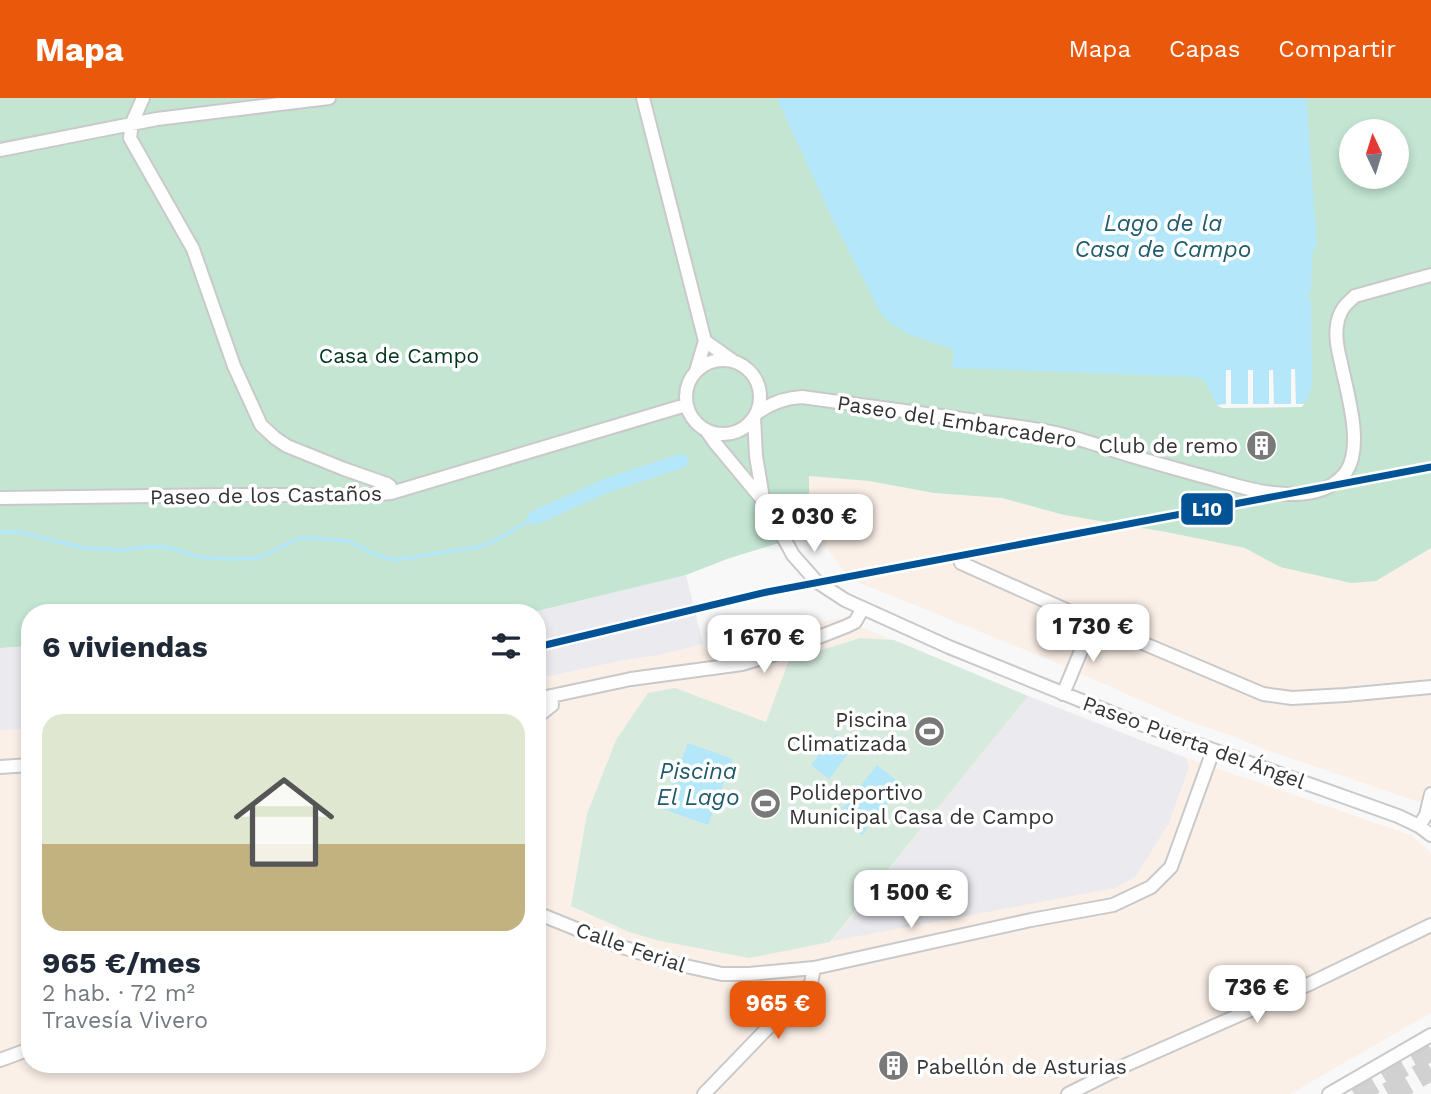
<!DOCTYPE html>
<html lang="es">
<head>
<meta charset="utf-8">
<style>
  :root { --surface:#fff; --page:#f6f6f7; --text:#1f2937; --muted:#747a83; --accent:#ea580c }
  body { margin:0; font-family:"Work Sans",sans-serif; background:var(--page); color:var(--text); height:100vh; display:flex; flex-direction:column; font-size:26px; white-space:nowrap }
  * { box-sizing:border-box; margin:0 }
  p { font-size:23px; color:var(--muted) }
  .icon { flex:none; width:38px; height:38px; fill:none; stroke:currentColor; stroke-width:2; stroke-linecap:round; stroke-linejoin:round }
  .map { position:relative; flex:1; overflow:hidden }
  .panel { position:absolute; left:21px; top:506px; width:525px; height:469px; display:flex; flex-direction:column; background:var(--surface); border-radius:28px; box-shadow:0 4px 10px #0003 }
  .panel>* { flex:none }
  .needle { width:46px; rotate:356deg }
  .fabs { position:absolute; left:1339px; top:21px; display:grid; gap:14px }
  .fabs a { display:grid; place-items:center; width:70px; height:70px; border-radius:50%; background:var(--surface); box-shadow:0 4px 10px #0003; font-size:35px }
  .price { position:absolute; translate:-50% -60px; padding:0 16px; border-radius:14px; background:#fff; color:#222; font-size:23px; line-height:46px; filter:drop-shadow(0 2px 4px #0008) }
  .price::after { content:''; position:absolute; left:50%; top:42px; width:21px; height:16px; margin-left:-10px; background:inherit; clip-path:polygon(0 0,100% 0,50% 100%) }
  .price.selected { background:var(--accent); color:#fff }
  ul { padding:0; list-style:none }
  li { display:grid; align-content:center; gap:14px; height:371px; padding:0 21px }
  li span { display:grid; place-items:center; height:217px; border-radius:21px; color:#555 }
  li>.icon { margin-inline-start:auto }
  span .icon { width:126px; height:126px; fill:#fffc; stroke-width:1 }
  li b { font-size:30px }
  h2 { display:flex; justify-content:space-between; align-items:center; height:84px; padding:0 21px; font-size:30px }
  header { display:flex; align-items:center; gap:42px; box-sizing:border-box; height:98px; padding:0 35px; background:var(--accent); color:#fff }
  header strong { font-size:33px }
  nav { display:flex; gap:38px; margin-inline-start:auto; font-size:24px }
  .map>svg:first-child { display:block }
</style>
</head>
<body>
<header>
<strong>Mapa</strong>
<nav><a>Mapa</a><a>Capas</a><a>Compartir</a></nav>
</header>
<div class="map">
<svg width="1431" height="996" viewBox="0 0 1431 996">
  <rect width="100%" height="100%" fill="#f8f8f8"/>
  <!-- commercial -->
  <path fill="#fbf0e8" d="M 809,378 L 869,383 L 934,395 L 1002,400 L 1064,417 L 1166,434 L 1245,450 L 1280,469 L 1376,482 L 1431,450 L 1431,710 L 1428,707 L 1277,656 L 1229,637 L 1183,621 L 1057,565 L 850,481 L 823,445 L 818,433 L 809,403 Z
    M 839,520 L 1028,598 L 1187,660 L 1411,737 L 1431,755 L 1431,915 L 1290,996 L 0,996 L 0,632 L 30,631 L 30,966 L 537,966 L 537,581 L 619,563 L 659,557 L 703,546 L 705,552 Z"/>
  <!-- built -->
  <path fill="#eaeaef" d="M 686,477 L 703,546 L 659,557 L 619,563 L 537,581 L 537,514 L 533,514 Z
    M 30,548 L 30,631 L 0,632 L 0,550 Z
    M 1028,598 L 1186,660 L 1189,669 L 1169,725 L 1135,779 L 1115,790 L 832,843 Z"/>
  <!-- green -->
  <path fill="#d6ebde" d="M 860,540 L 894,542 L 1028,598 L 830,844 L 749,860 L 656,842 L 629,834 L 571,808 L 587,716 L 616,642 L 648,595 L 675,590 L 766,624 L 789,562 Z"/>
  <!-- forest -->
  <path fill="#c3e5d2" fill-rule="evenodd" d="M 0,0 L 1431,0 L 1431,450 L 1376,483 L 1351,485 L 1280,469 L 1245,450 L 1166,434 L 1064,417 L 1002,400 L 934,395 L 869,383 L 809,378 L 809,403 L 818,433 L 727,461 L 686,477 L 533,514 L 30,514 L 30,548 L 0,550 ZM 1351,33 L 1396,33 L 1396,79 L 1351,79 Z"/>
  <!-- water -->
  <path fill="#b4e7f9" d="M 777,0 L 1306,0 L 1317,146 L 1312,156 L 1311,192 L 1308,197 L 1311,203 L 1312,279 C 1312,290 1310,297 1304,306 L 1296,306 L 1295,271 L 1291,272 L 1291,306 L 1274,306 L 1273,272 L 1269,272 L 1269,306 L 1253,306 L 1253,272 L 1248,272 L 1248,306 L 1231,306 L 1230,272 L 1226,273 L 1226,306 L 1217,307 L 1204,282 L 1196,279 L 952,270 L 954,255 L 952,251 L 908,236 L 890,225 L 880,214 L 829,114 Z
    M 835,636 L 853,649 L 829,681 L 811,667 Z
    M 688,645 L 733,661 L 708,727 L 663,711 Z
    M 877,667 L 902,687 L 862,737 L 837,717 Z"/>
  <!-- pier -->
  <path fill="#f8f8f8" d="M 1291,271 L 1295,271 L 1296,306 L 1304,306 L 1302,309 L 1222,310 L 1217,307 L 1226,306 L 1226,272 L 1231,272 L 1231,306 L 1248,306 L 1248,272 L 1253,272 L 1253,306 L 1269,306 L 1269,272 L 1273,272 L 1274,306 L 1291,306 Z"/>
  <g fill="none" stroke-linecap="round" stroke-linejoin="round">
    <!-- stream -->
    <path stroke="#b4e7f9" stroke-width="3.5" d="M 0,434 L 20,434 L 84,450 L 124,452 L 143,449 L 168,449 L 198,459 L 233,461 L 258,460 L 300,440 L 320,441 L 348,443 L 374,456 L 395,462 L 478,449 L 496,442 L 534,420"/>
    <!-- canal -->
    <path stroke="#b4e7f9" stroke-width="14" d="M 534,420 L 608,387 L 681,363"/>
    <!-- highway-tunnel -->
    <path stroke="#d1d1d1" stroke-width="23" stroke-dasharray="23 11" stroke-linecap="butt" d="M 1354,996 L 1431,951
      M 1388,996 L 1431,971"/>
    <defs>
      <path id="street" d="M 143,0 L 132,25 L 130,40 L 193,151 L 234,268 L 261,327 L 275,340 L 287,348 L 344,371 L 387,386 L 390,388 L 391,395
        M 643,0 L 705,243 L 696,273
        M 0,52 L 157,21 L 329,0
        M 705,243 L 733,263
        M686 299a37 37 0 1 1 74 0a37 37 0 1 1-74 0Z
        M 756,316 C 770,305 784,300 802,299 C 858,307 914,314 970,322 C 1001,327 1034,329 1064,337 C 1088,343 1111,352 1135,359 C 1159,366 1183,373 1206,379 C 1228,385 1251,393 1273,395 C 1299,398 1329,397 1346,374 C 1364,348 1347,295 1341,265 C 1337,249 1333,230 1341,214 C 1344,207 1350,203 1355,198 L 1431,177
        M 754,319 L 756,358 L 763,400
        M 706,332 L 716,346 L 764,404 L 793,457 L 816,483 L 845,502 L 949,549 L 1129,622 L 1398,718 L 1419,728 L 1431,737
        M 0,400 L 228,397 L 368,397 L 391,395 L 686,307
        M 961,465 L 1093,524 L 1263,596 L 1292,600 L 1345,597 L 1431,589
        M 1063,596 L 1093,524
        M 537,601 L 631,581 L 742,566 L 778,555 L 847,528 L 855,524 L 863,510
        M 537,619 L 552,607 L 551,598
        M 0,669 L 30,667
        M 1419,728 L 1426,717 L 1431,696
        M 537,815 L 616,847 L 672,865 L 722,876 L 749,876 L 814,870 L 1031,822 L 1113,807 L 1151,789 L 1171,769 L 1213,653
        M 0,962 L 30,951
        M 704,996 L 811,885 L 814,870
        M 1068,996 L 1128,966 L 1307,887 L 1431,827
        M 1329,996 L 1431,937"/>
    </defs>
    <!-- street casing -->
    <use href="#street" stroke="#c9c9ca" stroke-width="16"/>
    <!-- street -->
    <use href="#street" stroke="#fefefe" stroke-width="12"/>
    <defs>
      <path id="metro-1" d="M 537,549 L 767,494 L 1431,369"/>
    </defs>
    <!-- metro-1 casing -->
    <use href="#metro-1" stroke="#fff" stroke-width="12"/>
    <!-- metro-1 -->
    <use href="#metro-1" stroke="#015396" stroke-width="7"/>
  </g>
  <!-- icons -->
  <defs>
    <symbol id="building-disc" viewBox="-11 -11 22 22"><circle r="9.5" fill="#797979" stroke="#fff"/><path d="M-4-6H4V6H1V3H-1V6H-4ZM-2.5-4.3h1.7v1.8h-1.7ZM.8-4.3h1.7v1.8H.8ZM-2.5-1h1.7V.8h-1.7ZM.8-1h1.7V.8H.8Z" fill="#fff"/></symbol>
    <symbol id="stadium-disc" viewBox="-11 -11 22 22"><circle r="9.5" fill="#797979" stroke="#fff"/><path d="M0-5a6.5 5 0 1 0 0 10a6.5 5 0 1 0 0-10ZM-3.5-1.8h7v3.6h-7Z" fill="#fff"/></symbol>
  </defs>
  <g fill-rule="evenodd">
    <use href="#building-disc" x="1244" y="330" width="35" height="35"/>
    <use href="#stadium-disc" x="912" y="616" width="35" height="35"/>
    <use href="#stadium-disc" x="748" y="688" width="35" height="35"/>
    <use href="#building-disc" x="876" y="950" width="35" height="35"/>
  </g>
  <g text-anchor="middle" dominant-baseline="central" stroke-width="7" stroke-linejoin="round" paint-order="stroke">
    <!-- park labels -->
    <g font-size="21" fill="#00331d" stroke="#fff">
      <text x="399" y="257">Casa de Campo</text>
    </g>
    <!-- street labels -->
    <g font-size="21" fill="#343435" stroke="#fff">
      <text transform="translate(957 323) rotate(9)">Paseo del Embarcadero</text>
      <text transform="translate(266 397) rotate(-1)">Paseo de los Castaños</text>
      <text transform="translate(1194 644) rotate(20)">Paseo Puerta del Ángel</text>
      <text transform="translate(631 849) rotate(19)">Calle Ferial</text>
    </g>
    <!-- poi labels -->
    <g font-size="21" fill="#343435" stroke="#fff" text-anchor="end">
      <text x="1238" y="347">Club de remo</text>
      <text x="907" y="621">Piscina<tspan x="907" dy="24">Climatizada</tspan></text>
      <text x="789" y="694" text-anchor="start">Polideportivo<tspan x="789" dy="24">Municipal Casa de Campo</tspan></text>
      <text x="916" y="968" text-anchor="start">Pabellón de Asturias</text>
    </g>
    <!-- water labels -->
    <g font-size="23" font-style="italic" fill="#205b6d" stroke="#fff">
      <text x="1163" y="125">Lago de la<tspan x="1163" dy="26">Casa de Campo</tspan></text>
      <text x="698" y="673">Piscina<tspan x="698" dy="26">El Lago</tspan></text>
    </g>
  </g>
  <rect stroke="#fff" stroke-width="2.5" x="1180" y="394" width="54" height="34" rx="7" fill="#015396"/>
  <g font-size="19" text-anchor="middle" font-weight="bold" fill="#fff">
    <text x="1207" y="418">L10</text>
  </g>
</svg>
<div class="fabs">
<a><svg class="needle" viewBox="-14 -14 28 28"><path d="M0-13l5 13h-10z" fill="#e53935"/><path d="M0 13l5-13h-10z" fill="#747a83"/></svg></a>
</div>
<b class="price" style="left:814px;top:456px">2 030 €</b>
<b class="price" style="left:1093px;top:566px">1 730 €</b>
<b class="price" style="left:764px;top:577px">1 670 €</b>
<b class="price" style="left:911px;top:832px">1 500 €</b>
<b class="price" style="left:1257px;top:927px">736 €</b>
<b class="price selected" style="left:778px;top:943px">965 €</b>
<section class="panel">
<h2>6 viviendas<svg class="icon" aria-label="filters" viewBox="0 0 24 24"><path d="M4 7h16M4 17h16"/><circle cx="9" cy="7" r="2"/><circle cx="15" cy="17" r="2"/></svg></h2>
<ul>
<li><span style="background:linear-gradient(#dfe7d0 60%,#c2b280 0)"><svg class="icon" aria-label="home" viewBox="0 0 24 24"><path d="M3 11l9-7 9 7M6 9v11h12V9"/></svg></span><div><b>965 €/mes</b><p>2 hab. · 72 m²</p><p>Travesía Vivero</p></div></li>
</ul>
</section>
</div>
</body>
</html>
